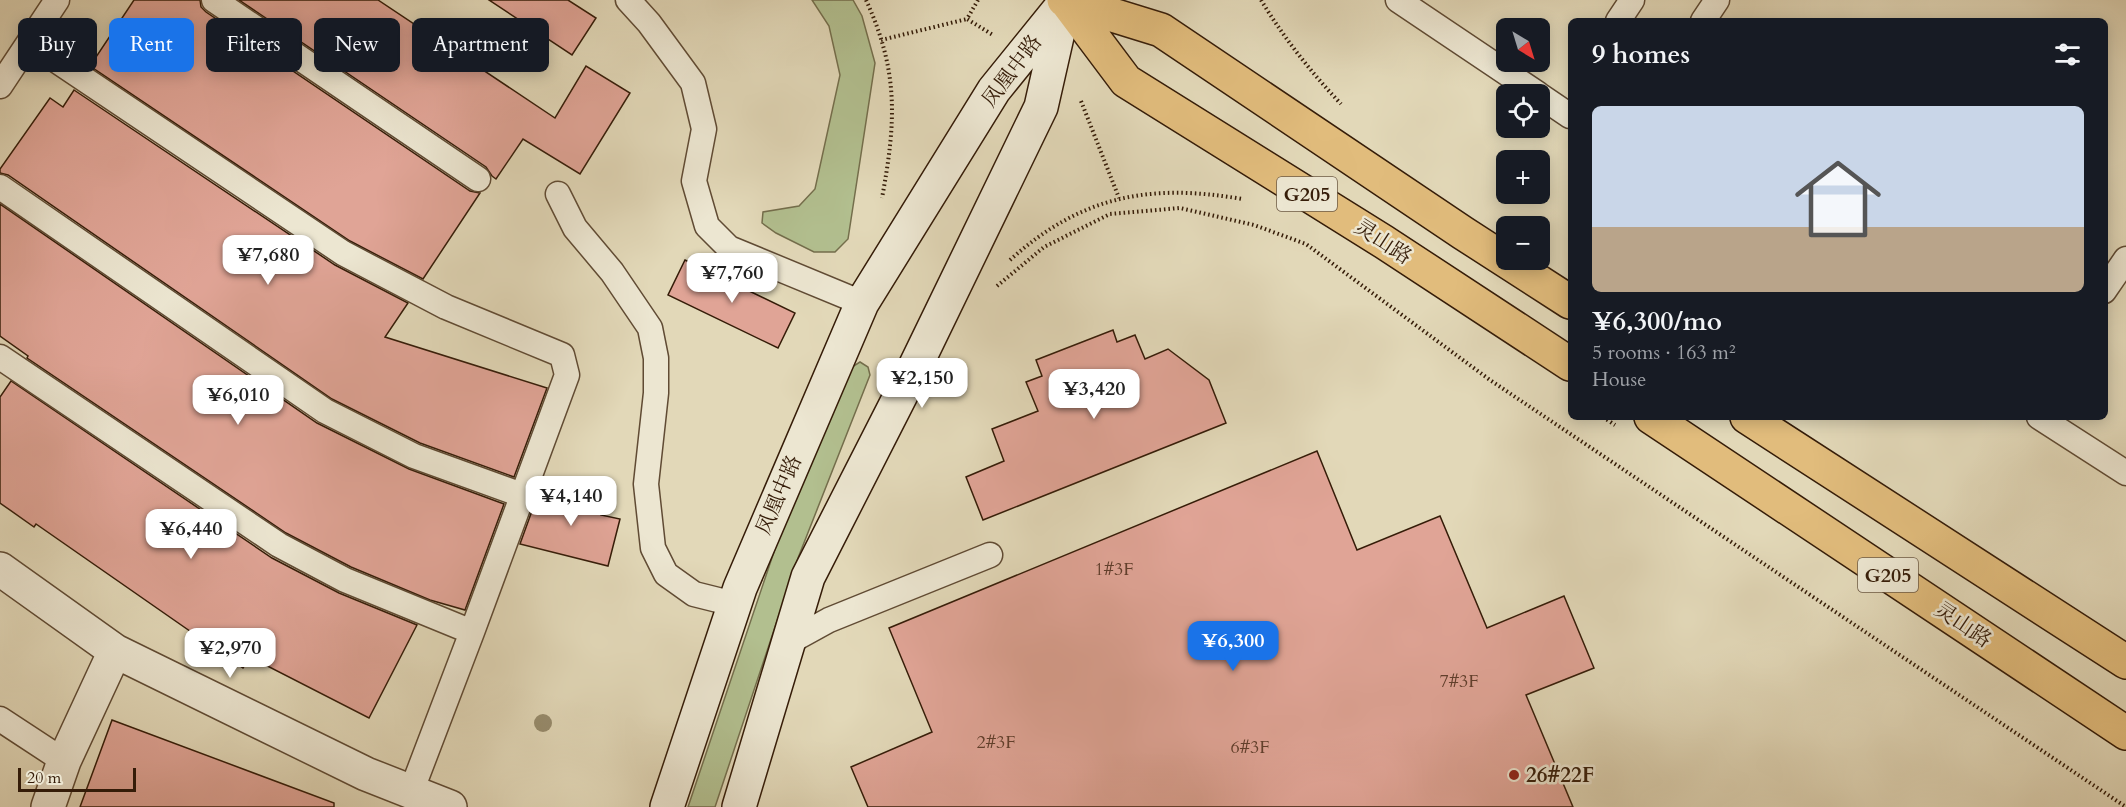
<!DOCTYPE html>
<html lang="en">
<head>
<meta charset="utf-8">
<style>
  :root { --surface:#171b24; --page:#242831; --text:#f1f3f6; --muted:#9ea1a6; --accent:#1a73e8 }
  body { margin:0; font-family:Cardo,"Noto Serif SC",serif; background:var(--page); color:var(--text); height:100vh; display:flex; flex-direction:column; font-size:22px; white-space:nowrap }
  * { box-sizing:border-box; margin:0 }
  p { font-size:20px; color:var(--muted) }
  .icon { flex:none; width:33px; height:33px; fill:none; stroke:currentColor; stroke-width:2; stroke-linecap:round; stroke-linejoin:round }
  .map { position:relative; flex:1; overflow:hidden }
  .panel { position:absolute; left:1568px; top:18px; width:540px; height:402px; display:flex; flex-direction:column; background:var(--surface); border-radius:9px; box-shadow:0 3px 15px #0003 }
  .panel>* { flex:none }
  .guide { position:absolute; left:18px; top:18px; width:570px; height:54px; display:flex; gap:12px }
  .needle { width:39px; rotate:142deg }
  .fabs { position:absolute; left:1496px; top:18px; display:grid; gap:12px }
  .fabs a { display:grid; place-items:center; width:54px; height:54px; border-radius:9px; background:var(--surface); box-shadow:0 3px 15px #0003; font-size:30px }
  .scale { position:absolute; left:18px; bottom:15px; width:118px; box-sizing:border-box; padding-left:6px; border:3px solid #351c08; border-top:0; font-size:16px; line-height:21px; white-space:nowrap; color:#351c08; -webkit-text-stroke:4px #ece6d1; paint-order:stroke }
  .price { position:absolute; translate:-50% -51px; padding:0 14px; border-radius:12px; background:#fff; color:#222; font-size:20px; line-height:39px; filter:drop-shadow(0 2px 3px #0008) }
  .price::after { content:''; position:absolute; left:50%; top:36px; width:18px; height:14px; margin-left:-9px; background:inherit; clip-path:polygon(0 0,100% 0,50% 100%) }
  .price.selected { background:var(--accent); color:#fff }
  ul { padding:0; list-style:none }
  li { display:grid; align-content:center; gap:12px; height:318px; padding:0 24px }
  li span { display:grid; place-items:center; height:186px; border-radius:9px; color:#555 }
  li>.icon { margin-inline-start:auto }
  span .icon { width:108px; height:108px; fill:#fffc; stroke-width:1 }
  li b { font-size:26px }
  h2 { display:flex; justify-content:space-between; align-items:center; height:72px; padding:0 24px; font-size:26px }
  .tag { padding:0 21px; border-radius:9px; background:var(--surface); box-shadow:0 3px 15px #0003; font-size:21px; line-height:54px }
  .tag.selected { background:var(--accent); color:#fff }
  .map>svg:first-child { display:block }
</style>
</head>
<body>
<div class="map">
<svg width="2126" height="807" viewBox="0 0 2126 807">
  <rect width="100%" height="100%" fill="#e2d8b8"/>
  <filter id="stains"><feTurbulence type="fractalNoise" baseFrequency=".00333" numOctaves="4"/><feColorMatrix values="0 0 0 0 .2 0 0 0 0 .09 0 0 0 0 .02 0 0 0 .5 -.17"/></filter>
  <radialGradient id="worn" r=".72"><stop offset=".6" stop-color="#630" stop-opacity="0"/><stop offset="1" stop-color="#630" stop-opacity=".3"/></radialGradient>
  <!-- green -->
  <path fill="#b2bf8f" stroke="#746e4c" stroke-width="1.5" d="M 812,0 L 853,0 L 862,16 L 875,63 L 848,239 L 835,252 L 814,252 L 776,233 L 762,223 L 763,212 L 799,206 L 815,189 L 840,75 L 829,26 Z
    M 860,362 L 868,367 L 870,375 L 798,558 L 715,807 L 688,807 L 780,534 L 852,367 Z"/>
  <!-- building -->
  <path fill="#e0a496" stroke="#351c08" stroke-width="1.5" d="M 134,0 L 200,0 L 201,7 L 206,12 L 470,191 L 480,193 L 423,279 L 350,241 L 90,66 Z
    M 239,0 L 378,0 L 555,118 L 586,66 L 630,93 L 580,174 L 523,139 L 496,179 L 492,176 L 486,167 Z
    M 489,0 L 568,0 L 596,18 L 572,55 Z
    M 74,90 L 335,265 L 408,303 L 385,337 L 547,388 L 514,477 L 420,443 L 332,399 L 8,175 L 0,173 L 0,169 L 50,98 L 63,107 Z
    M 0,204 L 317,423 L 409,469 L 504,504 L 465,610 L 430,600 L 351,567 L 286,533 L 27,358 L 28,356 L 0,336 Z
    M 685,260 L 795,313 L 778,348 L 668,295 Z
    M 1113,330 L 1117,342 L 1135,335 L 1145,359 L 1168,349 L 1209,380 L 1226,423 L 983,520 L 966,477 L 1004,461 L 992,429 L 1038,411 L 1026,382 L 1042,376 L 1036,360 Z
    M 11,381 L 272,558 L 339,593 L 417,625 L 369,718 L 250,657 L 243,668 L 36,524 L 34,527 L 0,503 L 0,397 Z
    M 1317,451 L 1357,550 L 1440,516 L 1487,628 L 1564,596 L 1594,668 L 1526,695 L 1573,807 L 868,807 L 851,767 L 932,732 L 889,628 Z
    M 541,486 L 604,501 L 601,515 L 620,519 L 608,566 L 520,544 Z
    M 112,720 L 334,803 L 334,807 L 80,807 Z"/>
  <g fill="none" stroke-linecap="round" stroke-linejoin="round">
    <defs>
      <path id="lane" d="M 214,0 L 478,179
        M 628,0 L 649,23 L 693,83 L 704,129 L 694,181 L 707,226 L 729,248 L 862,303
        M 1398,0 L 1538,94
        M 1618,21 L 1632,0
        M 1703,21 L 1717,0
        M 29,42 L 343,253 L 446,307 L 562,355 L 567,375 L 472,632 L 411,792
        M 0,86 L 57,0
        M 1539,95 L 1570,116
        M 0,187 L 325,411 L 414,456 L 522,495
        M 558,194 L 575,228 L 612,272 L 650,328 L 656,358 L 656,393 L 646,484 L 653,548 L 666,574 L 694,594 L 734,604
        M 2104,291 L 2126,259
        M 0,357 L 279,545 L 345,580 L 472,632
        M 2039,417 L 2126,473
        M 789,642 L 829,620 L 990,555
        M 0,719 L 64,761"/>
      <path id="street" d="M 0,569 L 115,651 L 366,774 L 450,807
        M 48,807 L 64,761 L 115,651"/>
      <path id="secondary" d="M 667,807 L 740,588 L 862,303 L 994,90 L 1066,1
        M 739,807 L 808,577 L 913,371 L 1041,107 L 1063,10"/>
      <path id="highway" d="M 1064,0 L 1161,30 L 1463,233 L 1570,302
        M 1066,1 L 1126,81 L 1384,242 L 1570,364
        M 1651,417 L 2126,733
        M 1747,417 L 2126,662"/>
    </defs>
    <!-- lane casing -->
    <use href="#lane" stroke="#604b34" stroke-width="27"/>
    <!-- street casing -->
    <use href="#street" stroke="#604b34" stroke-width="36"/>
    <!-- secondary casing -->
    <use href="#secondary" stroke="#351c08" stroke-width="36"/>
    <!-- highway casing -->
    <use href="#highway" stroke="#351c08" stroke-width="36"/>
    <!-- path -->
    <path stroke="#351c08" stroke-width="4" stroke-dasharray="1.5 3" stroke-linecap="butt" d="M 866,0 C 899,72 896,122 882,198
      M 978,0 L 967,19 L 993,35
      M 1261,0 C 1284,38 1310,71 1341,104
      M 881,40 L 967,19
      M 1081,101 L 1119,198
      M 1010,260 C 1081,196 1149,183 1242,199
      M 997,286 L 1044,247 L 1110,214 L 1180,208 L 1254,225 L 1306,244 L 1490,380 L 2126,807
      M 1603,417 L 1615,425"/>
    <!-- lane -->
    <use href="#lane" stroke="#ece6d1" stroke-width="24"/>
    <!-- street -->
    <use href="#street" stroke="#ece6d1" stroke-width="33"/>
    <!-- secondary -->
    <use href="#secondary" stroke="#ece6d1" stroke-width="33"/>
    <!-- highway -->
    <use href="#highway" stroke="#e1bc7c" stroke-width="33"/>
  </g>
  <!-- trees -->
  <circle fill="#978c6d" cx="543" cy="723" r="9"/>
  <!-- markers -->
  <circle fill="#8f2418" stroke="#ece6d1" stroke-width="2" cx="1514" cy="775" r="6"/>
  <g text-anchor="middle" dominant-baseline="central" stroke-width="5" stroke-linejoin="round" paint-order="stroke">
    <!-- number labels -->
    <g font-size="18" fill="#603e2c">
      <text x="1114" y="569">1#3F</text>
      <text x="1459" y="681">7#3F</text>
      <text x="996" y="742">2#3F</text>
      <text x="1250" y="747">6#3F</text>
    </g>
    <!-- shield labels -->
    <g fill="#ece6d1" stroke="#6c5944" stroke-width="1.5">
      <rect x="1277" y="177" width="60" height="34" rx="4.5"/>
      <rect x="1858" y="558" width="60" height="34" rx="4.5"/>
    </g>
    <g font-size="20" font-weight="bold" fill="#351c08">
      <text x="1307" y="194">G205</text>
      <text x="1888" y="575">G205</text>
    </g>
    <!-- street labels -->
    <g font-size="21" fill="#351c08" stroke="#ece6d1">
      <text transform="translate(1012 71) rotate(-53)">凤凰中路</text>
      <text transform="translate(1383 242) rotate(33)">灵山路</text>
      <text transform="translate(779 495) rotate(-67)">凤凰中路</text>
      <text transform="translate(1963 625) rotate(34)">灵山路</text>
    </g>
    <!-- poi labels -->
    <g font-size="21" font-weight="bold" fill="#351c08" stroke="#ece6d1" text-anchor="start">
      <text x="1526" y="775">26#22F</text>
    </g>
  </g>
  <rect width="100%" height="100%" filter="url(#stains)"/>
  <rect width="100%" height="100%" fill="url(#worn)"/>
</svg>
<div class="fabs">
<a><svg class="needle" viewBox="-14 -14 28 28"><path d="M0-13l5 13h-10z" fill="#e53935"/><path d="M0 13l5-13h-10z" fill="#9ea1a6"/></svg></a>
<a><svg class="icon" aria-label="locate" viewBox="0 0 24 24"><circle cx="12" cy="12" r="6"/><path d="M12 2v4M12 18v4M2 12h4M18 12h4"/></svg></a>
<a>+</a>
<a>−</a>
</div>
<div class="scale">20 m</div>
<b class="price" style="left:268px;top:286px">¥7,680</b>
<b class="price" style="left:732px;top:304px">¥7,760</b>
<b class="price" style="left:922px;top:409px">¥2,150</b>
<b class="price" style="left:1094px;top:420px">¥3,420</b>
<b class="price" style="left:238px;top:426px">¥6,010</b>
<b class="price" style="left:571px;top:527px">¥4,140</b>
<b class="price" style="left:191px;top:560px">¥6,440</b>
<b class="price selected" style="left:1233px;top:672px">¥6,300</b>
<b class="price" style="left:230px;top:679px">¥2,970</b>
<div class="guide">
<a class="tag">Buy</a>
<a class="tag selected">Rent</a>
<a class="tag">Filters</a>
<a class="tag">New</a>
<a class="tag">Apartment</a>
</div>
<section class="panel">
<h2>9 homes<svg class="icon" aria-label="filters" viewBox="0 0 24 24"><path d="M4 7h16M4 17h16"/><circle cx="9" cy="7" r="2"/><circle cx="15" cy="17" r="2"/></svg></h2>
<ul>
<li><span style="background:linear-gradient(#c9d6e8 65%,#b9a48a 0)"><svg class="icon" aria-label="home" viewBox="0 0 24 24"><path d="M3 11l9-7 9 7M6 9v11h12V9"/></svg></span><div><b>¥6,300/mo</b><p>5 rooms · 163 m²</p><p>House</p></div></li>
</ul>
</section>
</div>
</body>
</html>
